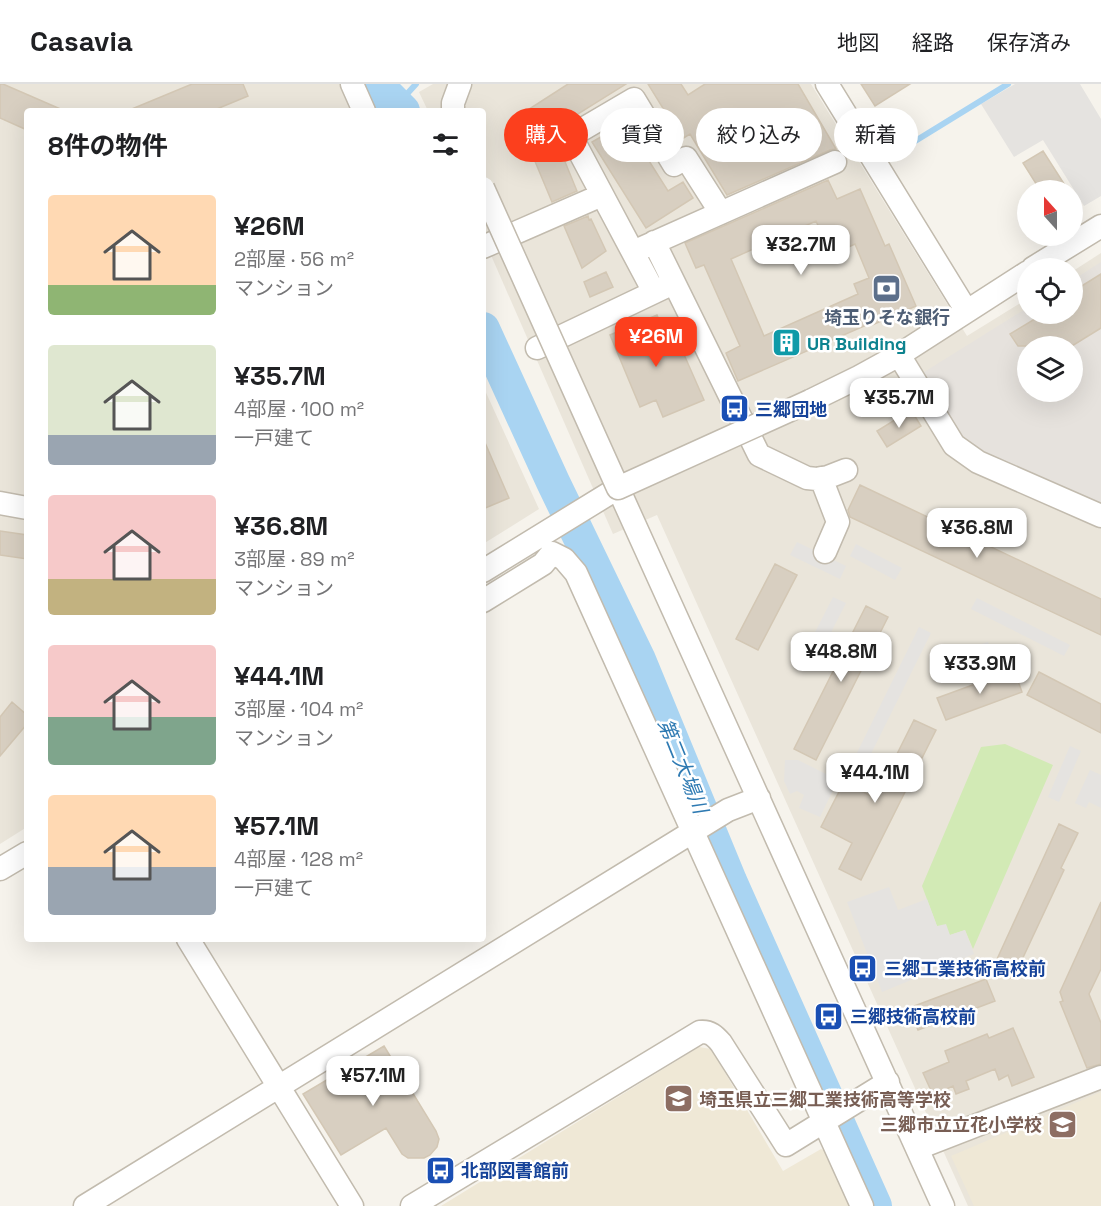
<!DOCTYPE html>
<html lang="ja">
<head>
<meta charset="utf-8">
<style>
  :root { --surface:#fff; --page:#f6f6f6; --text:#202124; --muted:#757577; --line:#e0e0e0; --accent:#fc3f1d }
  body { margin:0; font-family:"Space Grotesk","Noto Sans JP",sans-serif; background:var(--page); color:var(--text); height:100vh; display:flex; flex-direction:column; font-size:22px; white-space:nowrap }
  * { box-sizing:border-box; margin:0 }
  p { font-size:20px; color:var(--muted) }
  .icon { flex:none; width:33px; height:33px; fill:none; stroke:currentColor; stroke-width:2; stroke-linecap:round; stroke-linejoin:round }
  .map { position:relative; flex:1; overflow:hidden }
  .sheet { position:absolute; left:24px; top:24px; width:462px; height:834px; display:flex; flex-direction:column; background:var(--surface); border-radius:6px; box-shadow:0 6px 24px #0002 }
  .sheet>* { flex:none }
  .hud { position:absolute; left:504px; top:24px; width:507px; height:54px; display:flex; gap:12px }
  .needle { width:39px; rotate:339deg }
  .fabs { position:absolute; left:1017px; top:96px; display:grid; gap:12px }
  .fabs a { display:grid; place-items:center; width:66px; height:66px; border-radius:50%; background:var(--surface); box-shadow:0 6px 24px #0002; font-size:30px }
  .price { position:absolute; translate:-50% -51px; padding:0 14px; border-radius:12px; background:#fff; color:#222; font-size:20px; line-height:39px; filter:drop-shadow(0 2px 3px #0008) }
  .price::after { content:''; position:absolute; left:50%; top:36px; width:18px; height:14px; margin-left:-9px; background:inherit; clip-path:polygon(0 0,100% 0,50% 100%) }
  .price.on { background:var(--accent); color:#fff }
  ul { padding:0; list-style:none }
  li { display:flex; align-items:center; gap:18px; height:150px; padding:0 24px }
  li span { display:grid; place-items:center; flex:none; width:168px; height:120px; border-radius:6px; color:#555 }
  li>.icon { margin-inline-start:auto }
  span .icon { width:72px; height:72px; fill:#fffc; stroke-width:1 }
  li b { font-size:26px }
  h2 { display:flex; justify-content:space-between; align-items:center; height:72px; padding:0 24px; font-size:26px }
  .tag { padding:0 21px; border-radius:27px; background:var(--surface); box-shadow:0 6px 24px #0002; font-size:21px; line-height:54px }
  .tag.on { background:var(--accent); color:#fff }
  header { display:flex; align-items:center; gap:36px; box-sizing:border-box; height:84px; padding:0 30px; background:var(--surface); border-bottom:2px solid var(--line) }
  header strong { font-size:28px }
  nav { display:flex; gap:33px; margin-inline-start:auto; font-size:21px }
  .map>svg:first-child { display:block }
</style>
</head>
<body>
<header>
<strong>Casavia</strong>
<nav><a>地図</a><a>経路</a><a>保存済み</a></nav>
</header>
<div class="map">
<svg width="1101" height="1122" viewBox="0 0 1101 1122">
  <rect width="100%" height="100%" fill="#f6f3ec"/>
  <!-- residential -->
  <path fill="#eae5da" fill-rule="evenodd" d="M 0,0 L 361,0 L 374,27 L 27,27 L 27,743 L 0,760 Z
    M 433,0 L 811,0 L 967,252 L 1027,215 L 1028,230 L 1072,230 L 1073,187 L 1101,169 L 1101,1122 L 968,1122 L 657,431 L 613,450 L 483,153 L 483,27 L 428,27 L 419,8 ZM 1028,262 L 1072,262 L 1072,308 L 1028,308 Z
    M 483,302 L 539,425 L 483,460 Z"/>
  <!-- industrial -->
  <path fill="#e6e2dd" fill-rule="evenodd" d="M 1101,178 L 1101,422 L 963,357 L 921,290 L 1027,224 L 1028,230 L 1072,230 L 1073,196 ZM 1028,262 L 1072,262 L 1072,308 L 1028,308 Z"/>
  <!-- education -->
  <path fill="#efe8d6" d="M 699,963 L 711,965 L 783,1087 L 821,1065 L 828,1068 L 852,1122 L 441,1122 Z
    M 1101,1008 L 1101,1122 L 974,1122 L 951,1072 Z"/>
  <!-- green -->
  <path fill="#d2eab5" d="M 1005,660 L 1053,681 L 973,865 L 965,846 L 950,851 L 937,842 L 922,802 L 981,663 Z"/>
  <!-- parking -->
  <path fill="#e5e3e0" d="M 1015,0 L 1080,0 L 1101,35 L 1101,112 L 1084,122 L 1043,56 L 1014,73 L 981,20 Z
    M 797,458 L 846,482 L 840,495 L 790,471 Z
    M 856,460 L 902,484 L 895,496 L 850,472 Z
    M 833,513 L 846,519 L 815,580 L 802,574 Z
    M 977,514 L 1070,561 L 1064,572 L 971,525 Z
    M 919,543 L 931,549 L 860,692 L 848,687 Z
    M 988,558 L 992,570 L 947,585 L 943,573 Z
    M 1070,662 L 1081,667 L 1059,718 L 1048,713 Z
    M 785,676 L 798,676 L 838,696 L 820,733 L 799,724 L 804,711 L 797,707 L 790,710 L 784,697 Z
    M 1090,686 L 1101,691 L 1101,724 L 1089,718 L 1086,724 L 1075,719 Z
    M 889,803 L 898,826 L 927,815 L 937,842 L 946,840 L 950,851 L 965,846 L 974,870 L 882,908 L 847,818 Z"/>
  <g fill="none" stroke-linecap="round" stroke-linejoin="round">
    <!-- stream -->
    <path stroke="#a9d4f2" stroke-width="6" d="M 397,21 L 416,0
      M 899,67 L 1008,0"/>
    <!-- river -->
    <path stroke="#a9d4f2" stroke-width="34" d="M 379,0 L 381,5 L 403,27
      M 483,245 L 553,398 L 639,576 L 730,797 L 875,1122"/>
  </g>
  <!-- building -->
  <path fill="#d8cfc1" stroke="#d3c7b4" stroke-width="1.5" fill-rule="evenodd" d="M 0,0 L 3,0 L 65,27 L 27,27 L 27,46 L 0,34 Z
    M 192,0 L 243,0 L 248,12 L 212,27 L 127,27 Z
    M 568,0 L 626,0 L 552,46 L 577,107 L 552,118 L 534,75 L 548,69 L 523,29 Z
    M 648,0 L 681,0 L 688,11 L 705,0 L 798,0 L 836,65 L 830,66 L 727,111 L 690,50 L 682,55 Z
    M 861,0 L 910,0 L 875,22 Z
    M 625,39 L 668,107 L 683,98 L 693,114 L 646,144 L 592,58 Z
    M 1043,67 L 1068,106 L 1040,106 L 1023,79 Z
    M 828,96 L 837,115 L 860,105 L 885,162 L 889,160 L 916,222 L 872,241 L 871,239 L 738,297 L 726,269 L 740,262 L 704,181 L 696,184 L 685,159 ZM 816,137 L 831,171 L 855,160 L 869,194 L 854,200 L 858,210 L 764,252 L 731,175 Z
    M 588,132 L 589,136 L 591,135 L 606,167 L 582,184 L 564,142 Z
    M 606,188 L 613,203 L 590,213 L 584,198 Z
    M 1101,190 L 1101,244 L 1072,262 L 1018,262 L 1010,250 L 1043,230 L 1072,230 L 1072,208 Z
    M 657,231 L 673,270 L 682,266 L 704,316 L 663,333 L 656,316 L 640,323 L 610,251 Z
    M 911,326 L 921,342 L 887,363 L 877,347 Z
    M 483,354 L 509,414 L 483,425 Z
    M 860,401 L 1101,515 L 1101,551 L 850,433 L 848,426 Z
    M 0,447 L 27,451 L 27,475 L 0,471 Z
    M 775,480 L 797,491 L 758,566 L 736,555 Z
    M 866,522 L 888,533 L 816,676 L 794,665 Z
    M 1014,586 L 1022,608 L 946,636 L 937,614 Z
    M 1039,588 L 1101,620 L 1101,649 L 1027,611 Z
    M 12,618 L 27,631 L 27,640 L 0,672 L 0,633 Z
    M 914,636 L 936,646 L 861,796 L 839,785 L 852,759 L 821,743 L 844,698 L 875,714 Z
    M 1059,740 L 1078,749 L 1061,784 L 1064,786 L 1013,895 L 992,886 Z
    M 1101,818 L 1101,885 L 1089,910 L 1101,939 L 1101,980 L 1087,984 L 1060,918 L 1063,917 L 1060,908 Z
    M 986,895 L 995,917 L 918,946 L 909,924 Z
    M 1013,944 L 1034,993 L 1012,1002 L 1008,991 L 999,996 L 995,985 L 966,997 L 969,1005 L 956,1010 L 953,1002 L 933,1011 L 923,989 L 949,978 L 945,967 L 987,950 L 989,954 Z
    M 384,962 L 436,1047 L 439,1055 L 437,1063 L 430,1071 L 424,1074 L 408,1074 L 402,1070 L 386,1044 L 341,1071 L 303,1010 Z"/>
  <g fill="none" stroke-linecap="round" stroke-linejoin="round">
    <defs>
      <path id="minor" d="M 352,0 L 364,27
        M 827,0 L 966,226
        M 453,27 L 453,19 L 460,0
        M 654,158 L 759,371 L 807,394 L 817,395 L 828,393 L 846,386
        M 483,163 L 602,111
        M 642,164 L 835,78
        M 1033,184 L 1101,142
        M 654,208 L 571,52 L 634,15 L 674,81 L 686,74 L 721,129
        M 537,264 L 665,203
        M 899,271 L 954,361 L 978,378 L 1101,432
        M 810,317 L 859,293 L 899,271 L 1028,188
        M 821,394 L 838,438 L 825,468
        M 0,419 L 27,424
        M 483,487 L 618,404 L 943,1122
        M 483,517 L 543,480 L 552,469 L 564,475 L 576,489 L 862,1122
        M 0,785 L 27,769
        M 188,855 L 352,1122
        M 918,1064 L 1101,993
        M 85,1122 L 728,726 L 759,714
        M 412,1122 L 700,948 C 710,947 715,952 721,959 L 786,1061 L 888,998"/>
    </defs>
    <!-- minor casing -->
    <use href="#minor" stroke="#c2bbae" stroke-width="25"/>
    <!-- minor -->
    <use href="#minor" stroke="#fff" stroke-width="22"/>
    <defs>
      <path id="minor-bridge" d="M 483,104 L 618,404 L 810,317"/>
    </defs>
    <!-- minor-bridge casing -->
    <use href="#minor-bridge" stroke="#c2bbae" stroke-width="25" stroke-linecap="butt"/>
    <!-- minor-bridge -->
    <use href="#minor-bridge" stroke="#fff" stroke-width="22"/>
  </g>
  <!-- icons -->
  <defs>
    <symbol id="bank-square" viewBox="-11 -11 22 22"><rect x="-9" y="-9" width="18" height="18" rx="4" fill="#5c6f8a" stroke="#fff"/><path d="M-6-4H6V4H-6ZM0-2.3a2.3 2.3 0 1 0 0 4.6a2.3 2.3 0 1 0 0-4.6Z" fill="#fff"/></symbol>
    <symbol id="building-square" viewBox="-11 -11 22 22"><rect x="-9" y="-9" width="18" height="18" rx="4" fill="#0f9aa8" stroke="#fff"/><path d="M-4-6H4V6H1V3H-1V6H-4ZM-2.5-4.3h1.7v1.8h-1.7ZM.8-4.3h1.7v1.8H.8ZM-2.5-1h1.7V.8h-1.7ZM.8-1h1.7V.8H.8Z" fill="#fff"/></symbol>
    <symbol id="bus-square" viewBox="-11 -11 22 22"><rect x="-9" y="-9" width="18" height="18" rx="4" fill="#1a4fb4" stroke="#fff"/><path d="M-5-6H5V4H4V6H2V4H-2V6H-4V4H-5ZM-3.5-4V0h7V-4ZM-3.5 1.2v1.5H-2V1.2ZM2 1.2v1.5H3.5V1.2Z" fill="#fff"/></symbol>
    <symbol id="school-square" viewBox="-11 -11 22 22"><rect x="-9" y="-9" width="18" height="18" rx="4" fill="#8d6e63" stroke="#fff"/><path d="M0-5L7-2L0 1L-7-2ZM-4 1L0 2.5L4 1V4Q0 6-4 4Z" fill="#fff"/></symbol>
  </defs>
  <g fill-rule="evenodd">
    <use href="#bank-square" x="870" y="188" width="33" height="33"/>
    <use href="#building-square" x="770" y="242" width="33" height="33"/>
    <use href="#bus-square" x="718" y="308" width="33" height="33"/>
    <use href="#bus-square" x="846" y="868" width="33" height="33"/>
    <use href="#bus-square" x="812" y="916" width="33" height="33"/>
    <use href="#school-square" x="662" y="998" width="33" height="33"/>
    <use href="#school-square" x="1046" y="1024" width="33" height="33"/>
    <use href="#bus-square" x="424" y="1070" width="33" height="33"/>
  </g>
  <g text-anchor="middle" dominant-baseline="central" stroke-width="5" stroke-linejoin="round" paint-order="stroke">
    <!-- service labels -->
    <g font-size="18" font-weight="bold" fill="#4e5e75" stroke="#fff">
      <text x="887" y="233">埼玉りそな銀行</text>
    </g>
    <!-- culture labels -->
    <g font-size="18" font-weight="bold" fill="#0d838f" stroke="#fff" text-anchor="start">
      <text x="807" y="259">UR Building</text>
    </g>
    <!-- transit labels -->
    <g font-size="18" font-weight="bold" fill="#164399" stroke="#fff" text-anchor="start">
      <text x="755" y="325">三郷団地</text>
      <text x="884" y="884">三郷工業技術高校前</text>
      <text x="850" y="932">三郷技術高校前</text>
      <text x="461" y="1086">北部図書館前</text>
    </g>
    <!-- education labels -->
    <g font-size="18" font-weight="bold" fill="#785e54" stroke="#fff" text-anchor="start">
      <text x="699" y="1015">埼玉県立三郷工業技術高等学校</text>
      <text x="1042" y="1040" text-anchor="end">三郷市立立花小学校</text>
    </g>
    <!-- water labels -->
    <g font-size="20" font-style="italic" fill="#2e7ab2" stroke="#fff">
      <text transform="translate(683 682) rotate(68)">第二大場川</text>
    </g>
  </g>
</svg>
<div class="fabs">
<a><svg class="needle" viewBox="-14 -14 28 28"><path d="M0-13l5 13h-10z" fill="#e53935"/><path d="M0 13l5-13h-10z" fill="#757577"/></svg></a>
<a><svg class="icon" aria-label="locate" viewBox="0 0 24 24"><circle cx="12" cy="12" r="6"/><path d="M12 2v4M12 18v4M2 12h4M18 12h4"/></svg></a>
<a><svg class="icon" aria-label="layers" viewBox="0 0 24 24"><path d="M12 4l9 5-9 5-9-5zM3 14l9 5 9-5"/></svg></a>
</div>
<b class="price" style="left:801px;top:192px">¥32.7M</b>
<b class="price on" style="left:656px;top:284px">¥26M</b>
<b class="price" style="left:899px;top:345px">¥35.7M</b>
<b class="price" style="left:977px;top:475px">¥36.8M</b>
<b class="price" style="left:841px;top:599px">¥48.8M</b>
<b class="price" style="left:980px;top:611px">¥33.9M</b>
<b class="price" style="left:875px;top:720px">¥44.1M</b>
<b class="price" style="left:373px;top:1023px">¥57.1M</b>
<div class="hud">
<a class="tag on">購入</a>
<a class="tag">賃貸</a>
<a class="tag">絞り込み</a>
<a class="tag">新着</a>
</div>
<section class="sheet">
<h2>8件の物件<svg class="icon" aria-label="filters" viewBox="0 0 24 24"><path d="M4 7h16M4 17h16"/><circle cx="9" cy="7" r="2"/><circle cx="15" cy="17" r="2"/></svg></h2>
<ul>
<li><span style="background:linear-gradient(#ffd9b3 75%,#8fb573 0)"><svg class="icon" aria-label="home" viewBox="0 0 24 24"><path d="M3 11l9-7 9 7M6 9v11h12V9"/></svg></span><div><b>¥26M</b><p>2部屋 · 56 m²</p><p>マンション</p></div></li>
<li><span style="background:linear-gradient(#dfe7d0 75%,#9aa5b1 0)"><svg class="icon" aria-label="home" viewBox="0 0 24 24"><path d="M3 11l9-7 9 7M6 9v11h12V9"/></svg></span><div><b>¥35.7M</b><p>4部屋 · 100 m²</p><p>一戸建て</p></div></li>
<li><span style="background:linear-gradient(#f6c9c9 70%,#c2b280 0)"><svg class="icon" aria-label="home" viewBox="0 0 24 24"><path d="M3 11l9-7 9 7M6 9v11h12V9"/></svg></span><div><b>¥36.8M</b><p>3部屋 · 89 m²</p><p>マンション</p></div></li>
<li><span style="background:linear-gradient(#f6c9c9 60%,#7fa58c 0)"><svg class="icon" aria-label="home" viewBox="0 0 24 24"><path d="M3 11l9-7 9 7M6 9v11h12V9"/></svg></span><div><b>¥44.1M</b><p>3部屋 · 104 m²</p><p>マンション</p></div></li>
<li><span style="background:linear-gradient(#ffd9b3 60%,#9aa5b1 0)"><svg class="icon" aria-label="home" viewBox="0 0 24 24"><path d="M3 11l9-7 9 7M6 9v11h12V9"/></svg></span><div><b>¥57.1M</b><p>4部屋 · 128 m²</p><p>一戸建て</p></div></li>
</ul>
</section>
</div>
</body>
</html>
